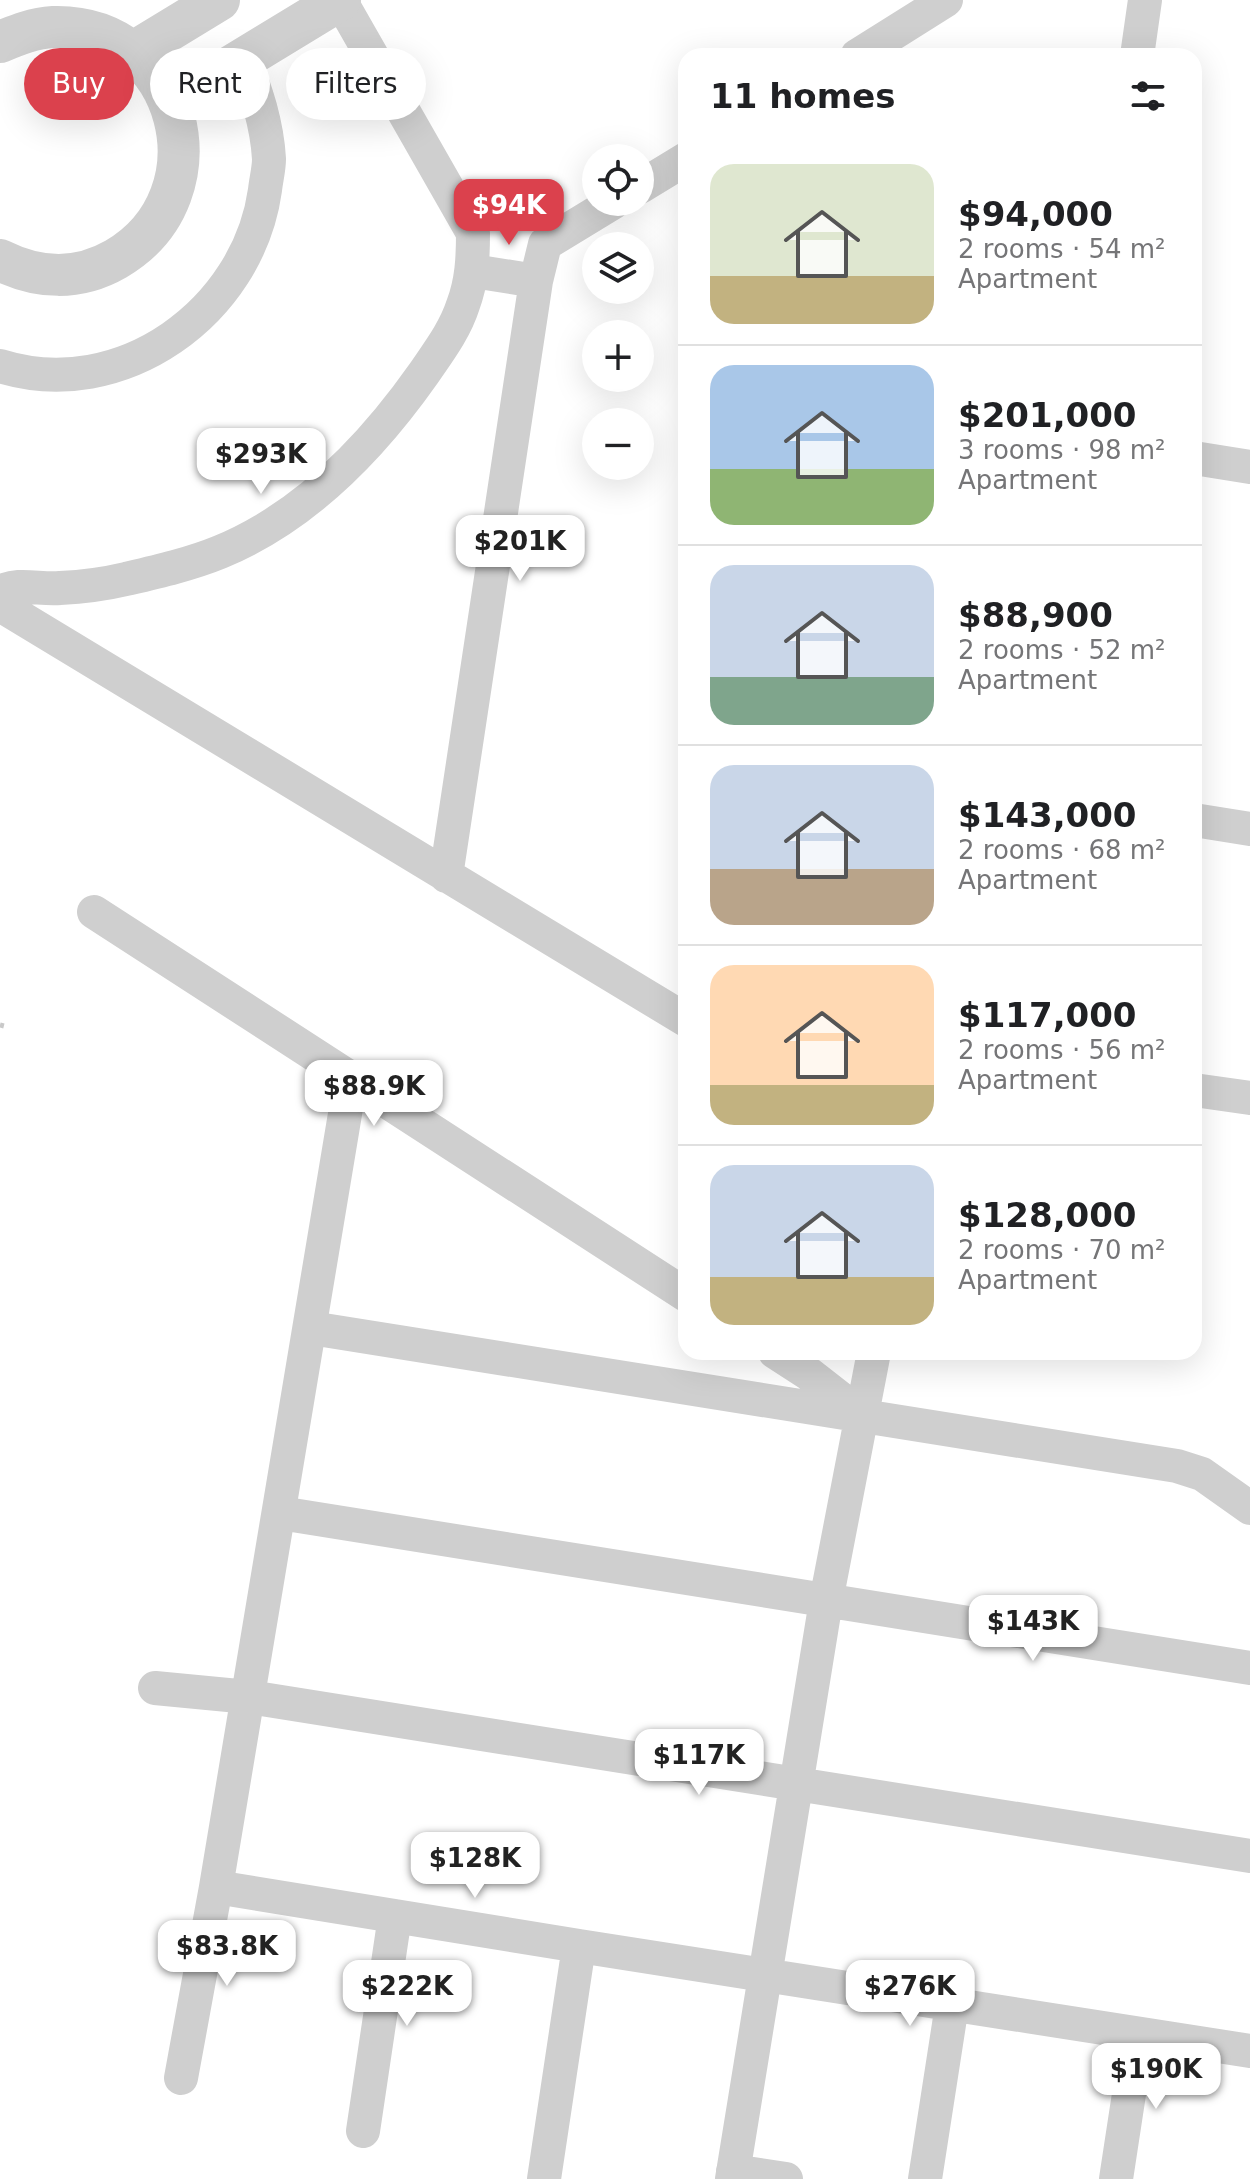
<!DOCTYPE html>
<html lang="en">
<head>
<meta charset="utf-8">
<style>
  :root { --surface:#fff; --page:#f2f2f2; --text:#202124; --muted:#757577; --line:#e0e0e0; --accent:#db414d }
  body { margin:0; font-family:"DejaVu Sans",sans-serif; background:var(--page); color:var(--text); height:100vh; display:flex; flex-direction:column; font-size:30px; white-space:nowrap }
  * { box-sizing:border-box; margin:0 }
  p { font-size:26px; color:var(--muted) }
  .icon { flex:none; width:44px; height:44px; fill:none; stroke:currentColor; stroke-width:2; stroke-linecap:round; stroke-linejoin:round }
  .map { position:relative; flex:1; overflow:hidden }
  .side { position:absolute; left:678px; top:48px; width:524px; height:1312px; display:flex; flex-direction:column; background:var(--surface); border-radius:24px; box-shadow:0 8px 32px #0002 }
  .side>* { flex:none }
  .guide { position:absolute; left:24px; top:48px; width:534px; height:72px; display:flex; gap:16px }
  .tools { position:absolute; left:582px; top:144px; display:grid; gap:16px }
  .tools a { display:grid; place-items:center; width:72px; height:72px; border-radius:50%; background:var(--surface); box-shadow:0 8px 32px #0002; font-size:40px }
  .price { position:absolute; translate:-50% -68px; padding:0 18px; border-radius:16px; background:#fff; color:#222; font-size:26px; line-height:52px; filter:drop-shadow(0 2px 4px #0008) }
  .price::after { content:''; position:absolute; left:50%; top:48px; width:24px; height:18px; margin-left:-12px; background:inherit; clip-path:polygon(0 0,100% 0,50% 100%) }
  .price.active { background:var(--accent); color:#fff }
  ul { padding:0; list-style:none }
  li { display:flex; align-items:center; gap:24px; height:200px; padding:0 32px }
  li+li { border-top:2px solid var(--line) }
  li span { display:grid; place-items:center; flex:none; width:224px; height:160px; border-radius:24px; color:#555 }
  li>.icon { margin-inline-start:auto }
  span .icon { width:96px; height:96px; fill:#fffc; stroke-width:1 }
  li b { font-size:34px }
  h2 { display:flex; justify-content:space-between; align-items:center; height:96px; padding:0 32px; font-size:34px }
  .tag { padding:0 28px; border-radius:36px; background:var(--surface); box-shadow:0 8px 32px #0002; font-size:28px; line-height:72px }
  .tag.active { background:var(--accent); color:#fff }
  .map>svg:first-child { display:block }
</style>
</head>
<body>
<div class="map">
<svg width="1250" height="2179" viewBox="0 0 1250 2179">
  <rect width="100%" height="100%" fill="#fff"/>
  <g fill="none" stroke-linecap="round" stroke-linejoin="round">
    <!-- path -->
    <path stroke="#c9c9c9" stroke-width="5" stroke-dasharray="4 4" stroke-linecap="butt" d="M 0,1025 L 4,1026"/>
    <!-- minor -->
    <path stroke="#cfcfcf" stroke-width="34" d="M 857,56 L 946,0
      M 1137,56 L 1145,0
      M 640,187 L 686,159
      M 473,271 L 536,281
      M 0,366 C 121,404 248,312 265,190 C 266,180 269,169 269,159 C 267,123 256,92 244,59
      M 1194,458 L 1250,467
      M 0,592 C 18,582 40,590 60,588 C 81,587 105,584 126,579 C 156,572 191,564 220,552 C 305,517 372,447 424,373 C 439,351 455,330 463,305 C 472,281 473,258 473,233 L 340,0
      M 0,605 L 686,1020
      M 1194,820 L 1250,829
      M 446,876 L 536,281 L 545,244 L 614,202
      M 94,912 L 686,1295
      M 351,1078 L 216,1887 L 579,1946 L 544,2179
      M 1194,1090 L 1250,1098
      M 311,1328 L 1177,1466 L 1202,1474 L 1250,1508
      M 775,1352 L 809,1374 L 859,1413
      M 280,1513 L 1250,1668
      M 155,1688 L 249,1697 L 1250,1856
      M 579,1946 L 1250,2051
      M 181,2078 L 216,1887
      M 363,2131 L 395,1916
      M 733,2171 L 786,2179
      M 732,2179 L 826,1601 L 874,1352
      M 925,2179 L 952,2005
      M 1116,2179 L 1138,2035"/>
    <!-- tertiary -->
    <path stroke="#cfcfcf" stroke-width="42" d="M 0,42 C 17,35 34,28 53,27 C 182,23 226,195 116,259 C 78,281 38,279 0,260
      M 132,53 L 219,0
      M 171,103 L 340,0"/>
  </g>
</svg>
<div class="tools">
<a><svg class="icon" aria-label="locate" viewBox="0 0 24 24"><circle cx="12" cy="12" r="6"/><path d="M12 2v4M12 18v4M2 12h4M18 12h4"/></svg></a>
<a><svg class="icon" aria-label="layers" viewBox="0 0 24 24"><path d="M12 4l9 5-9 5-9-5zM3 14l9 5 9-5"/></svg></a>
<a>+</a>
<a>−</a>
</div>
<b class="price active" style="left:509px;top:247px">$94K</b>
<b class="price" style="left:261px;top:496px">$293K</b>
<b class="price" style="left:520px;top:583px">$201K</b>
<b class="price" style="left:374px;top:1128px">$88.9K</b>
<b class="price" style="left:1033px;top:1663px">$143K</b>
<b class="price" style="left:699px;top:1797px">$117K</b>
<b class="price" style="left:475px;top:1900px">$128K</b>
<b class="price" style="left:227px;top:1988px">$83.8K</b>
<b class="price" style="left:407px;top:2028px">$222K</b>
<b class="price" style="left:910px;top:2028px">$276K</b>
<b class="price" style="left:1156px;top:2111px">$190K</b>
<div class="guide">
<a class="tag active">Buy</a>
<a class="tag">Rent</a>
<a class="tag">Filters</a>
</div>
<section class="side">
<h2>11 homes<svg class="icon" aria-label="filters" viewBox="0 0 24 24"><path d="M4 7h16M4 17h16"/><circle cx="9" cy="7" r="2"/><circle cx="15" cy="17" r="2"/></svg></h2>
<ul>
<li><span style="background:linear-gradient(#dfe7d0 70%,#c2b280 0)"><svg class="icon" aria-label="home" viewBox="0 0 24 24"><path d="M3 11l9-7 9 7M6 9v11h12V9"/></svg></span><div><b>$94,000</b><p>2 rooms · 54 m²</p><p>Apartment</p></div></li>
<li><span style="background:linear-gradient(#a9c7e8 65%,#8fb573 0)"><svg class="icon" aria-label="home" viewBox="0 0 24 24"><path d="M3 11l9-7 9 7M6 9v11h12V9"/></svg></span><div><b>$201,000</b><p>3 rooms · 98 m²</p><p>Apartment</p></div></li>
<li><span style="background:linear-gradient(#c9d6e8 70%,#7fa58c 0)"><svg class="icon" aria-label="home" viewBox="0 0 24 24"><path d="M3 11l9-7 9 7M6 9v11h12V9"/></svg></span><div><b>$88,900</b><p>2 rooms · 52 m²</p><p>Apartment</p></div></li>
<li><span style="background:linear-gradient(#c9d6e8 65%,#b9a48a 0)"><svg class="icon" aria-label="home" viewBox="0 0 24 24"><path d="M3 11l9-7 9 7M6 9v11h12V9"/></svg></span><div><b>$143,000</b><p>2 rooms · 68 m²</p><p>Apartment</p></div></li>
<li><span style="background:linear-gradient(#ffd9b3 75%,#c2b280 0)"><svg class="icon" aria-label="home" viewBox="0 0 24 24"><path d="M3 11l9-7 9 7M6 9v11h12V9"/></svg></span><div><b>$117,000</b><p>2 rooms · 56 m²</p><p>Apartment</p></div></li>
<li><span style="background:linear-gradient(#c9d6e8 70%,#c2b280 0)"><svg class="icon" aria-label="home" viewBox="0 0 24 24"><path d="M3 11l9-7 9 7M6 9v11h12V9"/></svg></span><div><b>$128,000</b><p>2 rooms · 70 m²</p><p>Apartment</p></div></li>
</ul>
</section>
</div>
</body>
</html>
